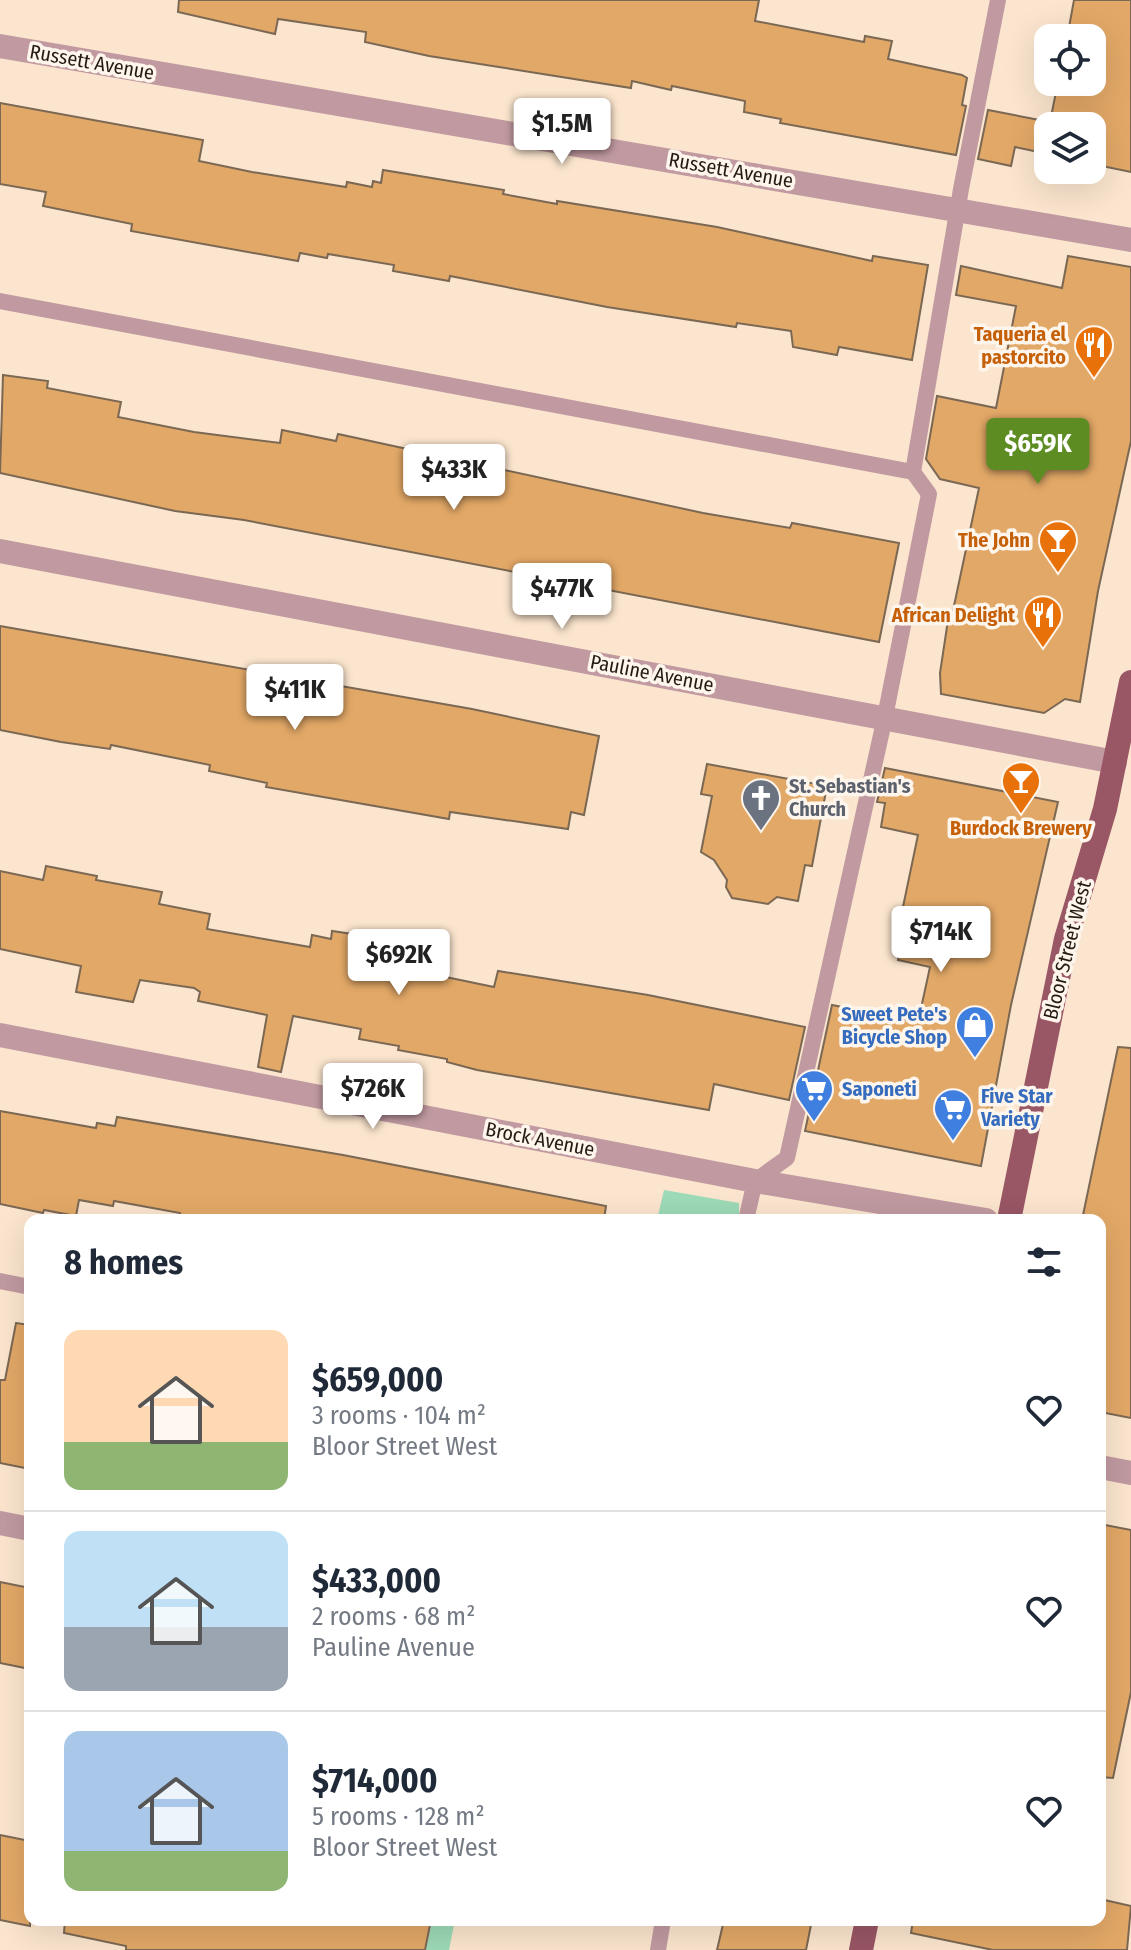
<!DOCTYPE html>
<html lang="en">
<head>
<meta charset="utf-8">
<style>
  :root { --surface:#fff; --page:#f6f6f7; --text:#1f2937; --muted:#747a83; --line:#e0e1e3; --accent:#5d8d22 }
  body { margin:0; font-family:"Fira Sans Condensed",sans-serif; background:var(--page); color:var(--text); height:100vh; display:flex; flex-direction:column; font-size:30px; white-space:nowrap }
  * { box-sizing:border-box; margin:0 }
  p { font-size:26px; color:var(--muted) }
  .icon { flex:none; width:44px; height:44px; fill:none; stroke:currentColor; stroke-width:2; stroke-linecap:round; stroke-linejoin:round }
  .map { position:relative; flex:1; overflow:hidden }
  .drawer { position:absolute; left:24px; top:1214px; width:1082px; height:712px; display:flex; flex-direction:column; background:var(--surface); border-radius:16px; box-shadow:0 8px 32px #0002 }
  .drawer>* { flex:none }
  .tools { position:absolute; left:1034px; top:24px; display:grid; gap:16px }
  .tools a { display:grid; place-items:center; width:72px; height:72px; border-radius:16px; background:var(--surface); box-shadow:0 8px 32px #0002; font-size:40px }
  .price { position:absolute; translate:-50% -68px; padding:0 18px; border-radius:8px; background:#fff; color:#222; font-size:26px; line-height:52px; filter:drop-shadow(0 2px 4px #0008) }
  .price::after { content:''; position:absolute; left:50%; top:48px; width:24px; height:18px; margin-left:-12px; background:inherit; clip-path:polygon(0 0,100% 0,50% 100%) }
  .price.current { background:var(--accent); color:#fff }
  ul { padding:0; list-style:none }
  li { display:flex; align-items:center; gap:24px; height:200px; padding:0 40px }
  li+li { border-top:2px solid var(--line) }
  li span { display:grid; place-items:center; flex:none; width:224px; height:160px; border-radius:16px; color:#555 }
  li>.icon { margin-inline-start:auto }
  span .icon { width:96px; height:96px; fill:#fffc; stroke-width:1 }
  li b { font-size:34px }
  h2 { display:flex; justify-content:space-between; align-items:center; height:96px; padding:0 40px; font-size:34px }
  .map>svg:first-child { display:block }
</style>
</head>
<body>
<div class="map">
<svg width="1131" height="1950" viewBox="0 0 1131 1950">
  <rect width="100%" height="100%" fill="#fbe5ce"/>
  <!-- green -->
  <path fill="#9ddab7" d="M 664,1190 L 739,1203 L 739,1220 L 657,1220 Z
    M 432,1920 L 455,1920 L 449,1950 L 426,1950 Z"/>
  <!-- building -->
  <path fill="#e2a867" stroke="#7b6854" stroke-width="2" d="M 179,0 L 759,0 L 755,21 L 864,42 L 865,36 L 892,41 L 888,59 L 962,75 L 967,78 L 962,105 L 966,106 L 956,155 L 780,123 L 781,119 L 744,112 L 745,101 L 672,86 L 671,90 L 632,81 L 631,88 L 429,56 L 365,42 L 366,32 L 278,19 L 275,34 L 178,12 Z
    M 1074,0 L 1131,0 L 1131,172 L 1092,164 L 1092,126 L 1048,126 L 1048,154 L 1015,147 L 1011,166 L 978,159 L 988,110 L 1050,122 L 1058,82 L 1092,82 L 1092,38 L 1067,38 Z
    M 0,103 L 203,140 L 199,161 L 252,172 L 346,187 L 347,182 L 372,187 L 373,181 L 381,183 L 383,170 L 504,190 L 503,194 L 557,204 L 557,201 L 717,227 L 872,261 L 873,256 L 928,265 L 912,360 L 839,347 L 837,355 L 793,347 L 791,331 L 737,323 L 736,327 L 607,307 L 450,276 L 449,281 L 393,271 L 394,265 L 328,254 L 327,258 L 300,253 L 298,261 L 131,231 L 132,224 L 43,206 L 46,192 L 0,184 Z
    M 1068,256 L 1131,267 L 1131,441 L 1098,591 L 1080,702 L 1065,699 L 1044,713 L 941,694 L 940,673 L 948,620 L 951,620 L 979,488 L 940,479 L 926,459 L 937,396 L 996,408 L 1016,306 L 956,295 L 961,266 L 1062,288 Z
    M 3,375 L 48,381 L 47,388 L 121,402 L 118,417 L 194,432 L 280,443 L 282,430 L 336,441 L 338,434 L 703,513 L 790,528 L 792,523 L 899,543 L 879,642 L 244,520 L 175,511 L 0,473 Z
    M 0,626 L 472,709 L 599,736 L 584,815 L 571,812 L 568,829 L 450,812 L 449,819 L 266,787 L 267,783 L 209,771 L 210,765 L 111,745 L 110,749 L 61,742 L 0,730 Z
    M 707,764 L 827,786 L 812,866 L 805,865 L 798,901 L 777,897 L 768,904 L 732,898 L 726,887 L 727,880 L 714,860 L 701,852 L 712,796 L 701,794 Z
    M 885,768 L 1058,802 L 1011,1005 L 981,1166 L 805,1131 L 832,1005 L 918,1022 L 930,967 L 898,960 L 905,927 L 899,926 L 918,835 L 881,827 L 885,803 L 877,802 Z
    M 46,866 L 97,876 L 96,880 L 162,892 L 159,904 L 210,914 L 207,929 L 310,947 L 312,935 L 331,939 L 332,931 L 379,938 L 380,933 L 410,939 L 405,967 L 441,976 L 494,987 L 498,971 L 648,995 L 805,1027 L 789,1100 L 714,1084 L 709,1110 L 477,1070 L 447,1062 L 447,1059 L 398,1050 L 399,1046 L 359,1039 L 361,1029 L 293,1016 L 281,1072 L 258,1067 L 267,1015 L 198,1001 L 200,992 L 194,988 L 140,980 L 133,1002 L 76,992 L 81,966 L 0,949 L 0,871 L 43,880 Z
    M 1118,1047 L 1131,1048 L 1131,1418 L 1100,1412 L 1100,1220 L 1082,1220 Z
    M 0,1111 L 96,1128 L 97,1123 L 115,1126 L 117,1117 L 343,1155 L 606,1206 L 604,1220 L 179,1220 L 180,1213 L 114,1201 L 113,1206 L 79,1200 L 76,1216 L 44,1210 L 43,1213 L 0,1204 Z
    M 16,1323 L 30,1325 L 30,1469 L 0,1463 L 0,1380 L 5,1380 Z
    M 1100,1524 L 1131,1530 L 1131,1692 L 1113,1778 L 1100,1777 Z
    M 0,1582 L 30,1588 L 30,1642 L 25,1668 L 0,1663 Z
    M 0,1835 L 30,1841 L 30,1926 L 0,1920 Z
    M 1100,1899 L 1131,1906 L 1127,1950 L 993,1950 L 911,1933 L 913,1920 L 1100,1920 Z
    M 65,1920 L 431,1920 L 425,1950 L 126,1950 L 126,1946 L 64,1933 Z
    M 724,1920 L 812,1920 L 806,1950 L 717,1950 Z"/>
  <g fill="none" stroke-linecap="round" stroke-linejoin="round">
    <!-- lane -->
    <path stroke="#c19aa1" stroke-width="16" d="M 0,301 L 913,472 L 929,494 L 885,717 L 787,1158 L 755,1181 L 746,1220
      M 913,472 L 961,189 L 998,0
      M 0,1281 L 30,1287
      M 658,1950 L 663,1920"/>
    <!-- street -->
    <path stroke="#c19aa1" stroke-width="24" d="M 0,46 L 1131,240
      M 0,551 L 1115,762
      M 0,1035 L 755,1181 L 986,1220
      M 1100,1467 L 1131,1473
      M 0,1523 L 30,1529"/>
    <!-- primary -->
    <path stroke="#995665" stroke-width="24" d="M 1009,1220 L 1066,939 L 1105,809 L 1131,682
      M 861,1950 L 867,1920"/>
  </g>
  <!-- icons -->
  <defs>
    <symbol id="restaurant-pin" viewBox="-11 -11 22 30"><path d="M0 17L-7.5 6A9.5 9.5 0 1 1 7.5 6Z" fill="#e8710a" stroke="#fef5ec"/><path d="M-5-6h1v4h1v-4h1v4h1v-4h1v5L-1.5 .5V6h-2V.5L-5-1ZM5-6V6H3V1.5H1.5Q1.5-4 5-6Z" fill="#fff"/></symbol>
    <symbol id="bar-pin" viewBox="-11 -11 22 30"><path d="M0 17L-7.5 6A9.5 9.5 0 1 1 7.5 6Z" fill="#e8710a" stroke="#fef5ec"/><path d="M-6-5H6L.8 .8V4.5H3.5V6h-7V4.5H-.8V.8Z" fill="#fff"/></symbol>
    <symbol id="church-pin" viewBox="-11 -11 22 30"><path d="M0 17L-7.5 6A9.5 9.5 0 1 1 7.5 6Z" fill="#6b7280" stroke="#fef5ec"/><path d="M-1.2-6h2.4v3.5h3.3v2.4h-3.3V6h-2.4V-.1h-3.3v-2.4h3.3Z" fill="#fff"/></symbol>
    <symbol id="shop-pin" viewBox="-11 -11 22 30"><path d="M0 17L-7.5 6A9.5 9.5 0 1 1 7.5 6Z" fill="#3f7fe0" stroke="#fef5ec"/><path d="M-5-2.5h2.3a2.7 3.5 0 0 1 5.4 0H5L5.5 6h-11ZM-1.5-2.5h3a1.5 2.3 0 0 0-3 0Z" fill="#fff"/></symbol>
    <symbol id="supermarket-pin" viewBox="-11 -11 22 30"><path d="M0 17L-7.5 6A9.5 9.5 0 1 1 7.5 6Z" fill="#3f7fe0" stroke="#fef5ec"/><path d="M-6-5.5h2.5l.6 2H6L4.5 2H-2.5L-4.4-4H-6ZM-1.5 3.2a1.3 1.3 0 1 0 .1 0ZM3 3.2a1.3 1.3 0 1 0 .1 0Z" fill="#fff"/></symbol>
  </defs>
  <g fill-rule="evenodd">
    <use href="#restaurant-pin" x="1072" y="323" width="44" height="60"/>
    <use href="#bar-pin" x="1036" y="518" width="44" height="60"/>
    <use href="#restaurant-pin" x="1021" y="593" width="44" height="60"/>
    <use href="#bar-pin" x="999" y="759" width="44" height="60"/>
    <use href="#church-pin" x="739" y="776" width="44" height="60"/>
    <use href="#shop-pin" x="953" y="1003" width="44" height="60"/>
    <use href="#supermarket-pin" x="792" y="1067" width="44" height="60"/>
    <use href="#supermarket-pin" x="931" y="1086" width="44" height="60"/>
  </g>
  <g text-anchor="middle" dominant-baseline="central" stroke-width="7" stroke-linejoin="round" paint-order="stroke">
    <!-- street labels -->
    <g font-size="20" fill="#241c14" stroke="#fef5ec">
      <text transform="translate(92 62) rotate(10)">Russett Avenue</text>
      <text transform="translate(731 170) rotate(10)">Russett Avenue</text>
      <text transform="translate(652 673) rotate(11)">Pauline Avenue</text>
      <text transform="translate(1067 950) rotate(-76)">Bloor Street West</text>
      <text transform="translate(540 1139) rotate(11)">Brock Avenue</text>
    </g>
    <!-- food labels -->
    <g font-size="20" font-weight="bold" fill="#c56008" stroke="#fef5ec" text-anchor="end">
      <text x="1066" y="334">Taqueria el<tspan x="1066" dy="23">pastorcito</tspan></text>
      <text x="1030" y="540">The John</text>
      <text x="1015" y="615">African Delight</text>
      <text x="1021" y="828" text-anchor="middle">Burdock Brewery</text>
    </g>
    <!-- worship labels -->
    <g font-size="20" font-weight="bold" fill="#5b616d" stroke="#fef5ec" text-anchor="start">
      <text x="789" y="786">St. Sebastian's<tspan x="789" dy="23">Church</tspan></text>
    </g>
    <!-- shop labels -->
    <g font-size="20" font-weight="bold" fill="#366cbe" stroke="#fef5ec" text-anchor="start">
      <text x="947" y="1014" text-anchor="end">Sweet Pete's<tspan x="947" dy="23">Bicycle Shop</tspan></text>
      <text x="842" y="1089">Saponeti</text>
      <text x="981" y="1096">Five Star<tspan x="981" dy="23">Variety</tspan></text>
    </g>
  </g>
</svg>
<div class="tools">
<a><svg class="icon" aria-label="locate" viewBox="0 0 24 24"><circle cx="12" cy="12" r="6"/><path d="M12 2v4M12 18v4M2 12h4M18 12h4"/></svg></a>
<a><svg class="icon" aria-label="layers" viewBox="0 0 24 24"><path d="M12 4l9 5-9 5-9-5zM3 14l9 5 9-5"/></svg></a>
</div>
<b class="price" style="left:562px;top:166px">$1.5M</b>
<b class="price current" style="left:1038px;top:486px">$659K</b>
<b class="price" style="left:454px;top:512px">$433K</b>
<b class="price" style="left:562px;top:631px">$477K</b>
<b class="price" style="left:295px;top:732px">$411K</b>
<b class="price" style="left:941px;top:974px">$714K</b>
<b class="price" style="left:399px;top:997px">$692K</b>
<b class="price" style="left:373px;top:1131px">$726K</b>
<section class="drawer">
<h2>8 homes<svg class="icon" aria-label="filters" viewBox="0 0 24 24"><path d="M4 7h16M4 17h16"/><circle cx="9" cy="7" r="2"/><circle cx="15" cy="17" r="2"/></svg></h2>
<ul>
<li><span style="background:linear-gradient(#ffd9b3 70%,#8fb573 0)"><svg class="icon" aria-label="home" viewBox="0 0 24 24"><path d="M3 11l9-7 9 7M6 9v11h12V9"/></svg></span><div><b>$659,000</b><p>3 rooms · 104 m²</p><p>Bloor Street West</p></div><svg class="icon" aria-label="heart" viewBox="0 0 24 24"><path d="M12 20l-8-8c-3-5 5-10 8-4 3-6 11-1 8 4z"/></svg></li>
<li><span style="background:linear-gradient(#bfe0f5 60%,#9aa5b1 0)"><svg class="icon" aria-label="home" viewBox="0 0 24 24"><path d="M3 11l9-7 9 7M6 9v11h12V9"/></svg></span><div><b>$433,000</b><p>2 rooms · 68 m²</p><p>Pauline Avenue</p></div><svg class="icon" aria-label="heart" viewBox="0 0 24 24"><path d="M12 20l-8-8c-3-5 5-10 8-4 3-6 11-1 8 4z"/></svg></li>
<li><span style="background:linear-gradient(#a9c7e8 75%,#8fb573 0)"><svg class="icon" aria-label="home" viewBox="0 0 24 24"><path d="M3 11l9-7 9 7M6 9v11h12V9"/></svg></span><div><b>$714,000</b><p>5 rooms · 128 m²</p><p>Bloor Street West</p></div><svg class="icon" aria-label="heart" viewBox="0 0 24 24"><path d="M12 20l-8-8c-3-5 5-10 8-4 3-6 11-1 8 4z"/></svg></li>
</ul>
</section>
</div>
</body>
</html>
